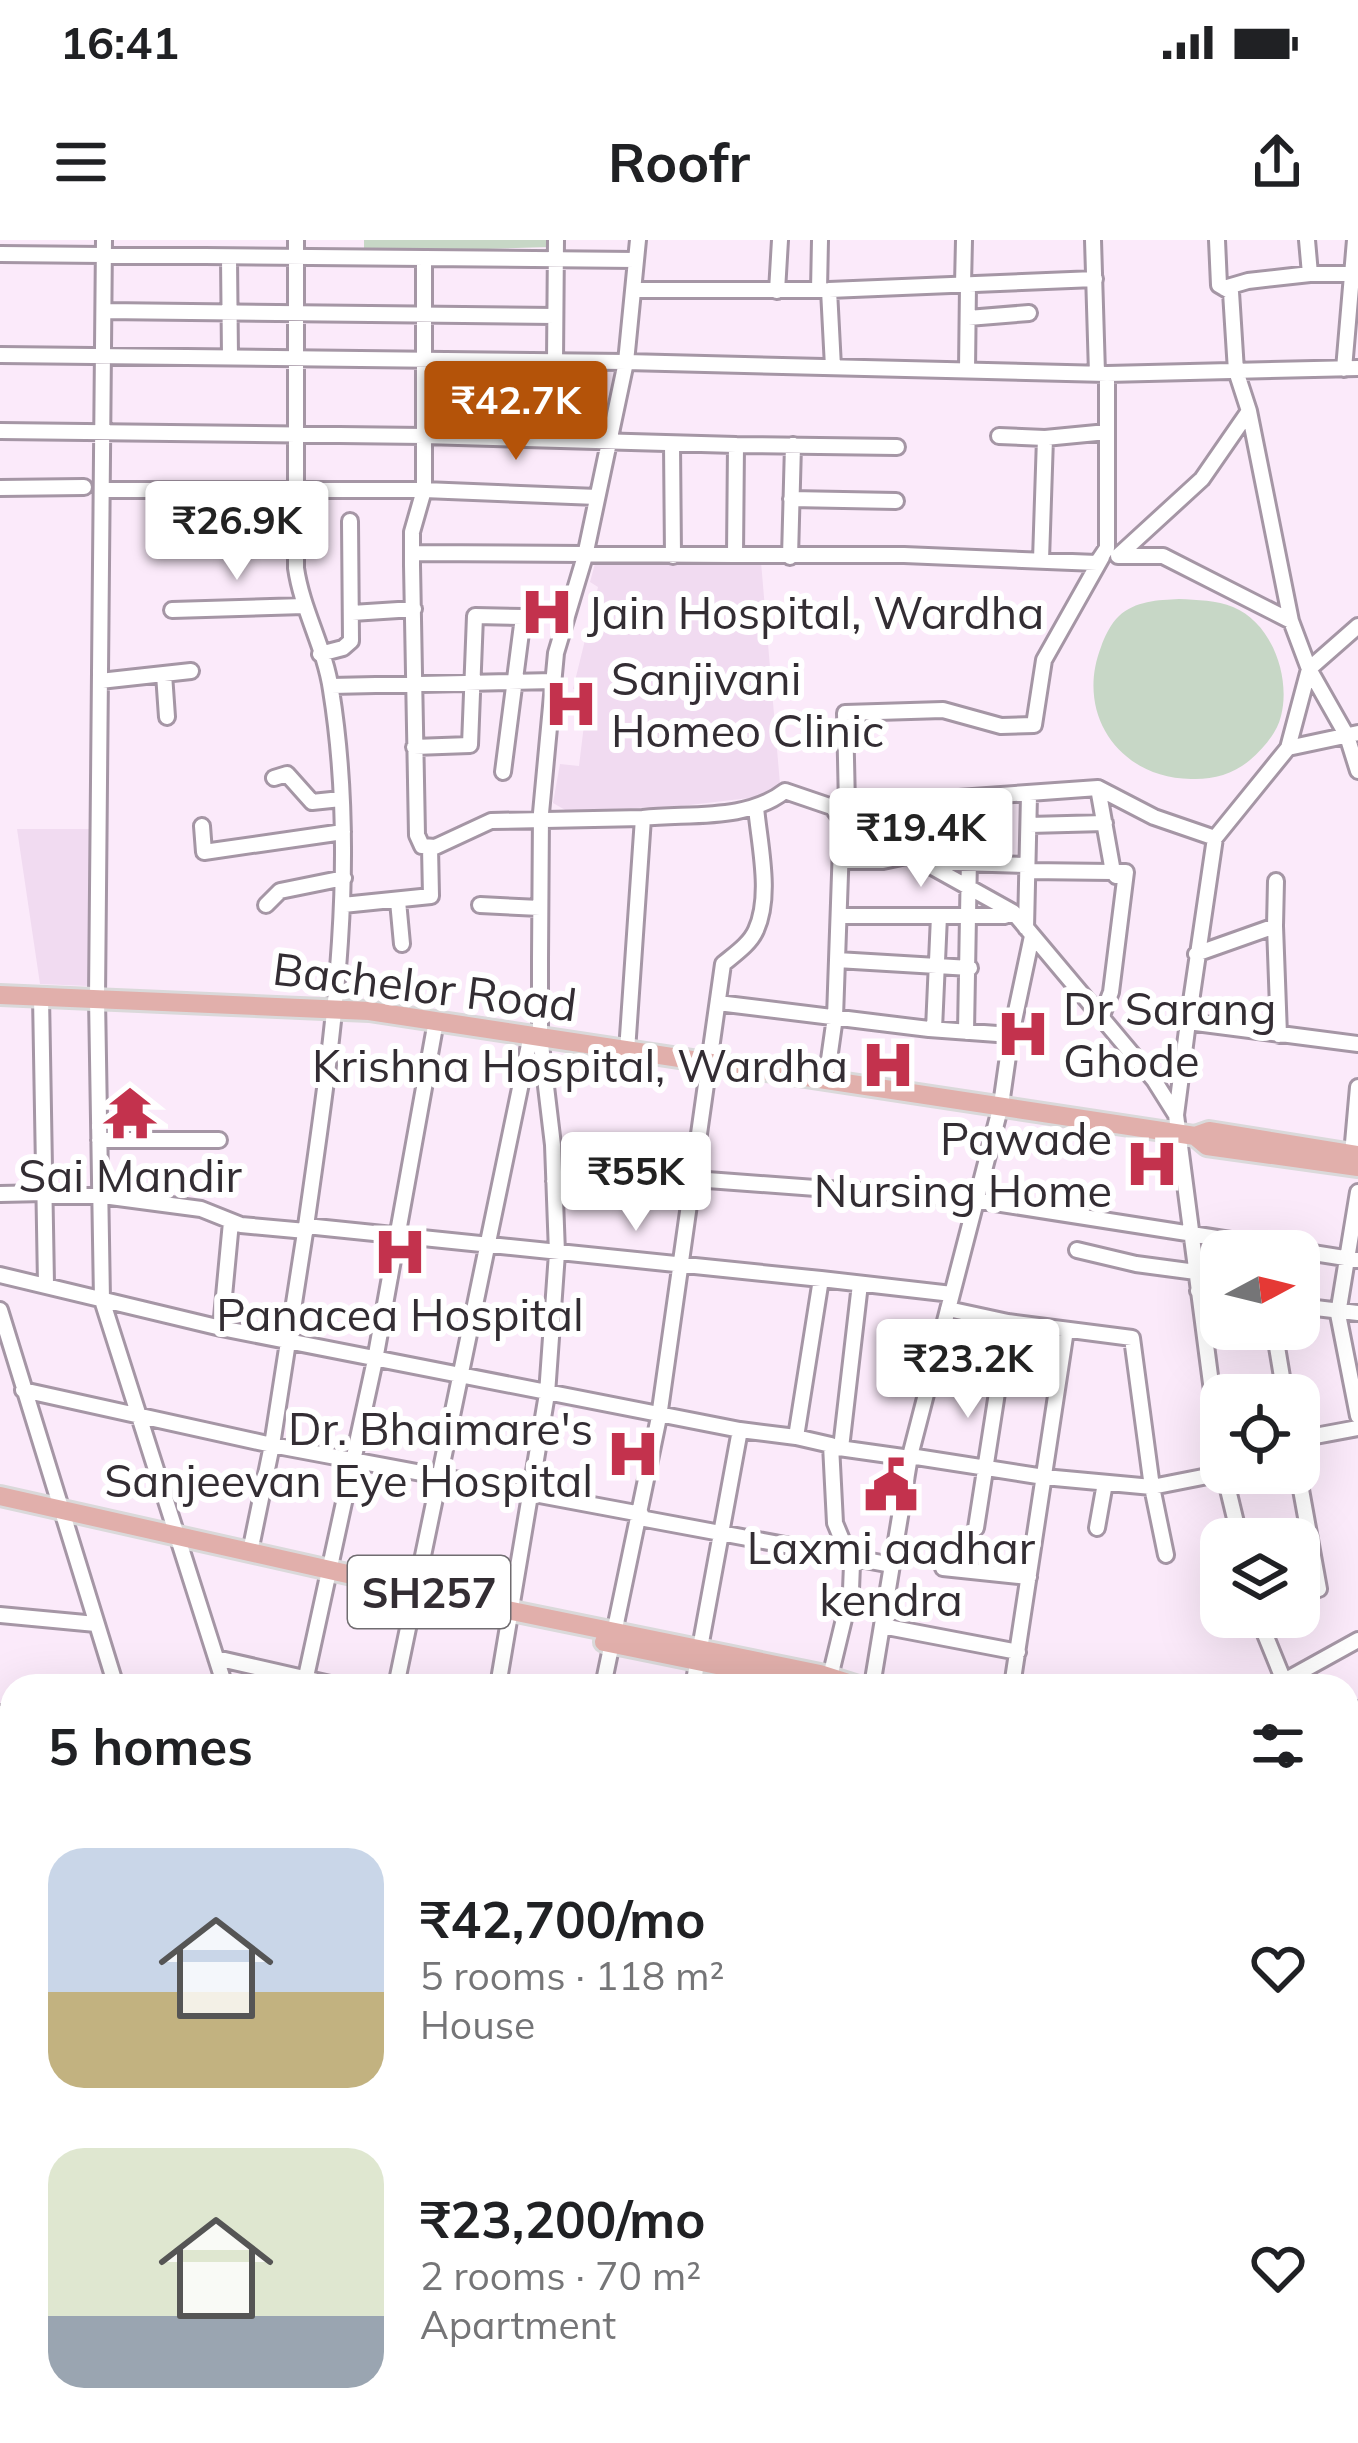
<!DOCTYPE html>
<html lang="en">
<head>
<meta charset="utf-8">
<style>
  :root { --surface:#fff; --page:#f6f6f6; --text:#202124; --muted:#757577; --accent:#b45309 }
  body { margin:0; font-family:Mulish,sans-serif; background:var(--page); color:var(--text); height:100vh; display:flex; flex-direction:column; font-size:45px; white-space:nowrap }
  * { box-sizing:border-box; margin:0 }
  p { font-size:39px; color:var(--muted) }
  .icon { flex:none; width:66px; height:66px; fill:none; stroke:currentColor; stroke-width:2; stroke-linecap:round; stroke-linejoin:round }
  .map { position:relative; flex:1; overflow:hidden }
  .side { position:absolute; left:0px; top:1434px; width:1359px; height:771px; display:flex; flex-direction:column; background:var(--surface); border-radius:36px 36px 0 0; box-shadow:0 12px 48px #0002 }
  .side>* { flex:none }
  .needle { width:78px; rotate:83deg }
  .fabs { position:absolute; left:1200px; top:990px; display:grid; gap:24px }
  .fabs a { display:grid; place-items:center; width:120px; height:120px; border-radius:24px; background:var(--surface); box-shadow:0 12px 48px #0002; font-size:60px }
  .price { position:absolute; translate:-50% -102px; padding:0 27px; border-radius:12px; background:#fff; color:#222; font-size:39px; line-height:78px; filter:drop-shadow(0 3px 6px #0008) }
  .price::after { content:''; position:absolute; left:50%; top:72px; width:36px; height:27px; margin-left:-18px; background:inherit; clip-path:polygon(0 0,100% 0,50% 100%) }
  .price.on { background:var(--accent); color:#fff }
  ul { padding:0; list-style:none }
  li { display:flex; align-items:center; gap:36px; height:300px; padding:0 48px }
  li span { display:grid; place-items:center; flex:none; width:336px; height:240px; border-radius:36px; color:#555 }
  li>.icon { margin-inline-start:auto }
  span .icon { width:144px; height:144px; fill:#fffc; stroke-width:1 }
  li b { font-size:51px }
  h2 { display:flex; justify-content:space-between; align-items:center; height:144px; padding:0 48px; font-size:51px }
  .status { display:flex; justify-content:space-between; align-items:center; height:84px; padding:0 60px; background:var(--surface); direction:ltr }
  .status svg { height:33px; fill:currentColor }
  header { display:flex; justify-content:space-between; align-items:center; height:156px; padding:0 48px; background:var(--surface); font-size:54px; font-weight:700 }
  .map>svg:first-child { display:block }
</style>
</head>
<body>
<div class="status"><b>16:41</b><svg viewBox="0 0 49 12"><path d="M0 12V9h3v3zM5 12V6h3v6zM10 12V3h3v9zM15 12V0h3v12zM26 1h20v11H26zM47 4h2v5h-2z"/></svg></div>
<header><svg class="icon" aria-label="menu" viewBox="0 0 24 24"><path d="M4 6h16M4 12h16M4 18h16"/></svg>Roofr<svg class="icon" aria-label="share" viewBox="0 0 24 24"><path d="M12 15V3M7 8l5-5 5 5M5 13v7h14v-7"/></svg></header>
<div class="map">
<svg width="1358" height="2203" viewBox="0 0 1358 2203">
  <rect width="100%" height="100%" fill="#fbeafa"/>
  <!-- built -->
  <path fill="#f1dbf1" d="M 596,320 L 761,322 L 780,544 L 774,555 L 681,566 L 567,571 L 553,563 L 560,524 L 579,526 L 588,452 L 573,449 L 598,347 L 590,342 Z
    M 17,589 L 90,589 L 88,746 L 40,744 Z"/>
  <!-- green -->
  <path fill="#c7d7c6" d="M 364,0 L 549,0 L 549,7 L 364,13 Z
    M 1179,359 C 1197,360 1217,360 1233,367 C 1272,383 1291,437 1281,476 C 1277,493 1263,509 1250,520 C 1234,534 1212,540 1191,539 C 1119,538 1075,474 1101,407 C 1104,398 1111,383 1119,376 C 1135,361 1158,360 1179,359 Z"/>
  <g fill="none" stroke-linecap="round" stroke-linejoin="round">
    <defs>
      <path id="minor" d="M 104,0 L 97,758 L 102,1060 L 225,1446
        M 296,0 L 296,328 C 302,370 325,408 331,450 C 360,630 331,808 306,986
        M 820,0 L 819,50 L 824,50
        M 1093,0 L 1097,133
        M 1217,0 L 1219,45 L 1231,52 L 1236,131 L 1249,171 L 1291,381 L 1309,429 L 1347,496 L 1358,531
        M 1307,0 L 1310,34 L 1358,34
        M 0,14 L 636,20
        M 229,18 L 230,117
        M 424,19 L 424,250 L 412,292 L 412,325 L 417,595 L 422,606 L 435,607 L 491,581 L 643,578
        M 963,45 L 964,0
        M 1224,48 L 1248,41 L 1310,34
        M 633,50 L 819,50
        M 777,51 L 780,0
        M 104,71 L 555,76
        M 968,78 L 1029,73
        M 0,115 L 626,122 L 1107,134 L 1358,128
        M 555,121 L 556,0
        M 833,127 L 829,50 L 1095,39
        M 1344,129 L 1355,0
        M 967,130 L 968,45
        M 1249,171 L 1202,239 L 1118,316 L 1163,316 L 1291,381
        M 0,191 L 424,196 L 736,205 L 735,315 L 904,315 L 1097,323 L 1107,308 L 1107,134
        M 999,196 L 1045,198 L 1041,320
        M 1045,198 L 1107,192
        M 672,204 L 673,316
        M 736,205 L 897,207
        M 0,248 L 84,247
        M 102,250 L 424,250 L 597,257
        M 791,259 L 896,261
        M 412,313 L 735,315
        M 790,317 L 793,205
        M 172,370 L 304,366
        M 352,373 L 414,369
        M 320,414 L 343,408 L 351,401 L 350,281
        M 164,434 L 167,477
        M 100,441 L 191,431
        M 331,446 L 554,441
        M 414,507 L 470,505 L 475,376 L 523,377 L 503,532
        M 1288,508 L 1309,429 L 1358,386
        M 274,538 L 287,534 L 312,562 L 341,559
        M 1098,548 L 1154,577 L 1215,598
        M 832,567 L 837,574 L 1013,672 L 1154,840 L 1176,875 L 1221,1220
        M 1029,585 L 1105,583
        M 202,586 L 204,612 L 343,592
        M 841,621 L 883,621 L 911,615
        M 924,622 L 1027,625
        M 1027,631 L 1113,632 L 1116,636
        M 398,661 L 402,704
        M 266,665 L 280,651 L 344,638
        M 343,665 L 431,656 L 430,607
        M 480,665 L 540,668
        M 839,676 L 1004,676 L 1013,673
        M 1275,686 L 1276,641
        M 1026,688 L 1029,555
        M 1196,714 L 1275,686 L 1279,795
        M 837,720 L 970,728
        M 41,756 L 46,1044
        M 718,763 L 929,789 L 1011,795 L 1001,865 L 910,1216 L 872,1446
        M 1188,782 L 1215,598 L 1288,508 L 1358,493
        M 934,789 L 939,676
        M 966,792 L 970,559
        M 1011,795 L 1032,696
        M 627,811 L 643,578 C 690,573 747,581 785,551 L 832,567 L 1098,548 L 1113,632 L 1126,632 L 1111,752 L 1101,778
        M 826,841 L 835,777 L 842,577 L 847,566 L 845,473 L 943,470 L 1001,486 L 1034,485 L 1044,420 L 1102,317
        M 1176,875 L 1188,782 L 1358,804
        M 99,900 L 219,900
        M 1352,914 L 1358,847
        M 694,939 L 976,960 L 1358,1020
        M 554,941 L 621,938 L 693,941
        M 1358,952 L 1338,1074 L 1358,1176
        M 0,954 L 45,953
        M 45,956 L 103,956 L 201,969 L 241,985 L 306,991
        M 1077,1010 L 1136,1024 L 1196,1032
        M 0,1035 L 221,1088 L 740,1190
        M 821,1039 L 952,1054
        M 1198,1051 L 1221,1054
        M 1299,1066 L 1358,1073
        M 948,1069 L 1008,1082 L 1132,1098 L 1152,1247 L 1166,1315
        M 0,1070 L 116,1446
        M 221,1088 L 231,982
        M 1274,1089 L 1285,1155
        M 23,1150 L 272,1205 L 641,1274
        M 796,1197 L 831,1205 L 835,1283 L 852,1324 L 851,1350 L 830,1437
        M 1299,1199 L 1358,1188
        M 832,1207 L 910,1218
        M 841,1208 L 860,1044
        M 910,1216 L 1044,1237 L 1152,1247 L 1223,1233
        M 1224,1233 L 1240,1299
        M 1298,1233 L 1319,1349
        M 640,1278 L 892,1325
        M 976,1288 L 1008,1082
        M 1097,1288 L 1105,1243
        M 250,1312 L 272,1205 L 306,986 L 821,1039 L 796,1197 L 740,1190 L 693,1446
        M 943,1328 L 1029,1337
        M 0,1375 L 96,1384
        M 1258,1377 L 1286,1446
        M 882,1386 L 1018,1412
        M 216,1418 L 339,1446
        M 1284,1441 L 1358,1400
        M 304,1446 L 375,1120 L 436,781
        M 396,1446 L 531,795
        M 498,1446 L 547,1154 L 557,1013 L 553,905 L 540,796 L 540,719 L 541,573 L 556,413 L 585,316 L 626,122 L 638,0
        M 603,1446 L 659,1177 L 723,724 C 735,714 750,704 756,690 C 772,655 759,603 756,567
        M 816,1446 L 817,1445
        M 1012,1446 L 1066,1090
        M 1358,1469 L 1355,1470 L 1358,1497
        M 0,1473 L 12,1476
        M 0,1569 L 12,1568
        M 287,2193 L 293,2203
        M 977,2193 L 989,2203
        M 1061,2193 L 1062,2203
        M 1115,2193 L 1116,2203
        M 140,2196 L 157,2203
        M 42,2203 L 43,2193
        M 254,2203 L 276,2193
        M 408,2203 L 424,2193
        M 1286,2203 L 1288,2193"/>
      <path id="major" d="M 0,755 L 369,771 L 1195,896 L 1209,891 L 1358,915
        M 1195,896 L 1207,906 L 1358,927
        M 0,1256 L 512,1371 L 820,1434 L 858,1446
        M 387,1356 L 448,1369
        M 604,1402 L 771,1436
        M 1347,1563 L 1358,1565
        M 0,1619 L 12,1629
        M 0,1636 L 12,1645
        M 1347,2043 L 1358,2042
        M 1347,2058 L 1358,2057
        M 719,2193 L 732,2203
        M 819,2203 L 827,2193"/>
    </defs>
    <!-- minor casing -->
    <use href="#minor" stroke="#a596a5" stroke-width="20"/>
    <!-- major casing -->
    <use href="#major" stroke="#dad9da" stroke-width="24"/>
    <!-- minor -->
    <use href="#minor" stroke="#fff" stroke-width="14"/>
    <!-- major -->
    <use href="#major" stroke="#e1afab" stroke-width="18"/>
  </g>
  <!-- icons -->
  <defs>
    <symbol id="hospital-bare" viewBox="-9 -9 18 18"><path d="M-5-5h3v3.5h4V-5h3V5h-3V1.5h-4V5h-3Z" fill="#c3324d" stroke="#fff" stroke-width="2.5" paint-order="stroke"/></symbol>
    <symbol id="temple-bare" viewBox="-9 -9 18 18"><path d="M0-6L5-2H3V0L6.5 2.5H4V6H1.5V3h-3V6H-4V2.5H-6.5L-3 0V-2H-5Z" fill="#c3324d" stroke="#fff" stroke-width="2.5" paint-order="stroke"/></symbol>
    <symbol id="civic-bare" viewBox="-9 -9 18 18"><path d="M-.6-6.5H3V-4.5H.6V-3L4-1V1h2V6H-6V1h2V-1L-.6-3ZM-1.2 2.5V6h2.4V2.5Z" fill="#c3324d" stroke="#fff" stroke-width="2.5" paint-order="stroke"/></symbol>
  </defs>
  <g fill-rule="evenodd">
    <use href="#hospital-bare" x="509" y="334" width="76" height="76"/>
    <use href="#hospital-bare" x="533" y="426" width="76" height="76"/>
    <use href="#hospital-bare" x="985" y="756" width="76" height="76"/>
    <use href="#hospital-bare" x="850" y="787" width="76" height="76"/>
    <use href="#temple-bare" x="92" y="835" width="76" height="76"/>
    <use href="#hospital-bare" x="1114" y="886" width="76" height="76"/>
    <use href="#hospital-bare" x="362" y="974" width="76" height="76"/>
    <use href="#hospital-bare" x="595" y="1176" width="76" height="76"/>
    <use href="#civic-bare" x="853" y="1207" width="76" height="76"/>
  </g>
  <g text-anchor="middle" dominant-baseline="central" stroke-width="12" stroke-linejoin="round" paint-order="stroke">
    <!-- shield labels -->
    <rect fill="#fff" stroke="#706c70" stroke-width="3" x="348" y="1316" width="162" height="72" rx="9"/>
    <g font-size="42" font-weight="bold" fill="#332d33">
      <text x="429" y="1352">SH257</text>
    </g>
    <!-- poi labels -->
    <g font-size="45" fill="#332d33" stroke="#fff" text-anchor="start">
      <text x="587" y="372">Jain Hospital, Wardha</text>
      <text x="611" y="438">Sanjivani<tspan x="611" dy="52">Homeo Clinic</tspan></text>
      <text x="1063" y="768">Dr Sarang<tspan x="1063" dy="52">Ghode</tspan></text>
      <text x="848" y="825" text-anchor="end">Krishna Hospital, Wardha</text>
      <text x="1112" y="898" text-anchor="end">Pawade<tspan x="1112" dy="52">Nursing Home</tspan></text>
      <text x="130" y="935" text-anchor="middle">Sai Mandir</text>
      <text x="400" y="1074" text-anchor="middle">Panacea Hospital</text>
      <text x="593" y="1188" text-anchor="end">Dr. Bhaimare's<tspan x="593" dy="52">Sanjeevan Eye Hospital</tspan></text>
      <text x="891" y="1307" text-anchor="middle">Laxmi aadhar<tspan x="891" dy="52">kendra</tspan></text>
    </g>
    <!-- street labels -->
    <g font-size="45" fill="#332d33" stroke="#fff">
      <text transform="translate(425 746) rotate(7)">Bachelor Road</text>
    </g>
  </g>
</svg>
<div class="fabs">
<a><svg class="needle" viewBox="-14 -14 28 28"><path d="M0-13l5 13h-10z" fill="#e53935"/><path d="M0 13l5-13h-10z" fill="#757577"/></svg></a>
<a><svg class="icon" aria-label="locate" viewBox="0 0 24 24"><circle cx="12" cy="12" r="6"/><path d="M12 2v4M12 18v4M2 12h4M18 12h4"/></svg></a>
<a><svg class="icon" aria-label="layers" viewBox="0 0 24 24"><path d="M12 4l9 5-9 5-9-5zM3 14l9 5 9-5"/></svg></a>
</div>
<b class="price on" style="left:516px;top:223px">₹42.7K</b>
<b class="price" style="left:237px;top:343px">₹26.9K</b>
<b class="price" style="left:921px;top:650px">₹19.4K</b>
<b class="price" style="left:636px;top:994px">₹55K</b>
<b class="price" style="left:968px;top:1181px">₹23.2K</b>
<section class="side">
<h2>5 homes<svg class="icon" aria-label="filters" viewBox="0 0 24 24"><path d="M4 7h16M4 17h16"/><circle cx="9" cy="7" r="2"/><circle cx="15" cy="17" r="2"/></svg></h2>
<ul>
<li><span style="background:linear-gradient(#c9d6e8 60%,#c2b280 0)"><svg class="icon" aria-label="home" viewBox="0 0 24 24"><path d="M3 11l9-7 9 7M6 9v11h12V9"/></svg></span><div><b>₹42,700/mo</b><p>5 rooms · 118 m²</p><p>House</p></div><svg class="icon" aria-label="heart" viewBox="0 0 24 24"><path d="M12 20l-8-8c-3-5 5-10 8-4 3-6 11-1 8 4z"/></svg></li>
<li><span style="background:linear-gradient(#dfe7d0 70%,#9aa5b1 0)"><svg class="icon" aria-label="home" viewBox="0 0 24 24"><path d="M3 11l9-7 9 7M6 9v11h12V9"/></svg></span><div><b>₹23,200/mo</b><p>2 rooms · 70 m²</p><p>Apartment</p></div><svg class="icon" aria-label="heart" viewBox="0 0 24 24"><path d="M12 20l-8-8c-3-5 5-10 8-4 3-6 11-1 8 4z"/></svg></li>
</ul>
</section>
</div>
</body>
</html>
